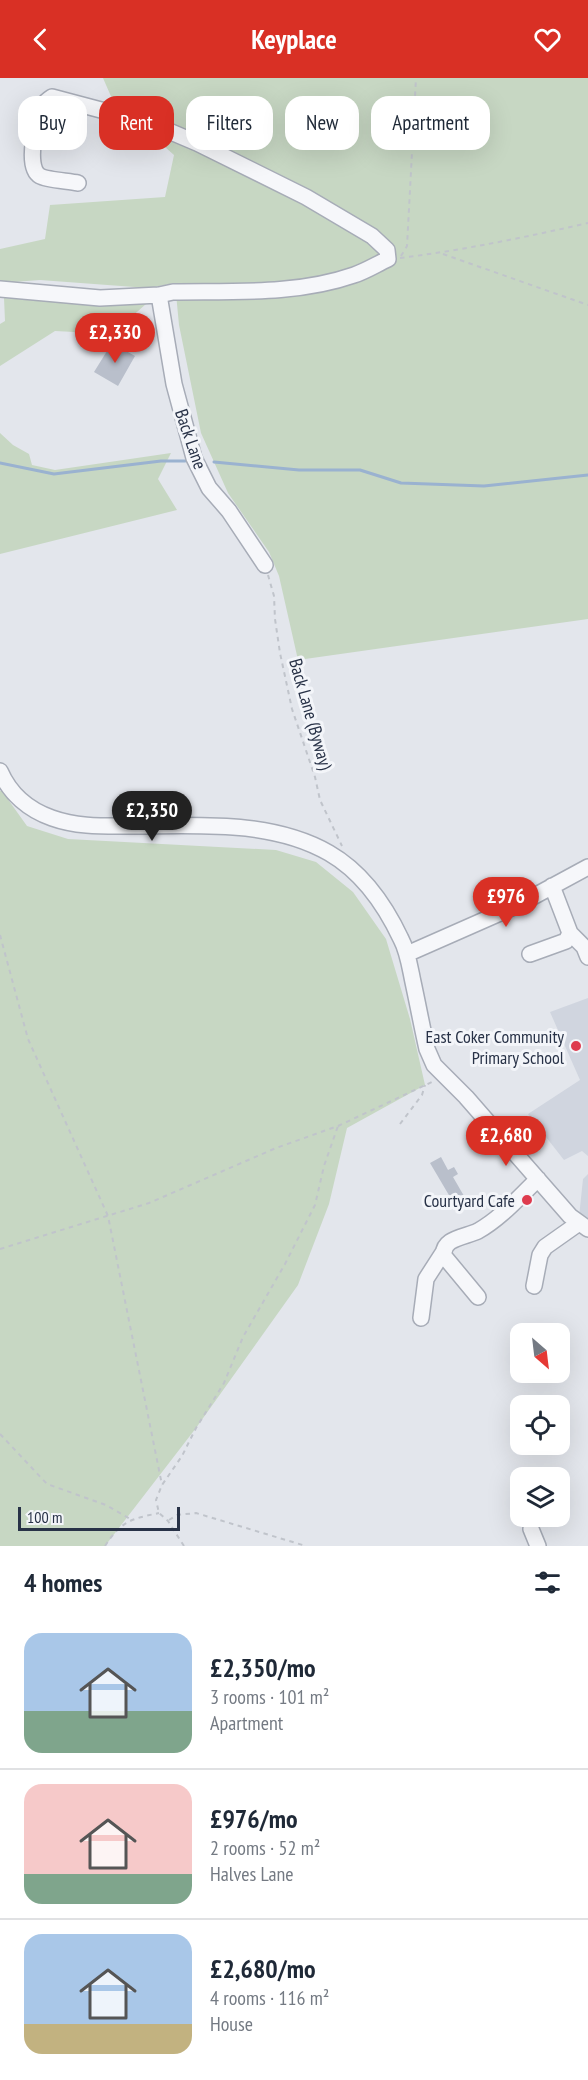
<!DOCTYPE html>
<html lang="en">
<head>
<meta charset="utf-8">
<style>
  :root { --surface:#fff; --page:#f2f2f3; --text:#1f2937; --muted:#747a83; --line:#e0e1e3; --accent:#d93025 }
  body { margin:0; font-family:"PT Sans Narrow",sans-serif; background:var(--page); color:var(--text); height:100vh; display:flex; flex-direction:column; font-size:22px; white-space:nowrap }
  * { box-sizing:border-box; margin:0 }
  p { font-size:20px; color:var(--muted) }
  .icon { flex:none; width:33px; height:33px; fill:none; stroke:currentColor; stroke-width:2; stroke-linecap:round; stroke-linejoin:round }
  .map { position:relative; height:1468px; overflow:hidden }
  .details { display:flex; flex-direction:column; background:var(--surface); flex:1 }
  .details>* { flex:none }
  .hud { position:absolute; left:18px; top:18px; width:552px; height:54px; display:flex; gap:12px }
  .needle { width:39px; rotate:152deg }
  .fabs { position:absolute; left:510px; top:1245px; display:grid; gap:12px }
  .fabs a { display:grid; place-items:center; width:60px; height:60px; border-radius:12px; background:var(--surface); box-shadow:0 6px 24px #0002; font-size:30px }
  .scale { position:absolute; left:18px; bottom:15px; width:162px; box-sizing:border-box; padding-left:6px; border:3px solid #283247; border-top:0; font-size:16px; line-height:21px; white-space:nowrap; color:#283247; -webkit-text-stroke:4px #f3f5f9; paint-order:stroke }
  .price { position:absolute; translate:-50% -51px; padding:0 14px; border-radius:21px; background:var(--accent); color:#fff; font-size:20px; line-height:39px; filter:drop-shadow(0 2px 3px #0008) }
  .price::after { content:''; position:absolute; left:50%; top:36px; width:18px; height:14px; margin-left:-9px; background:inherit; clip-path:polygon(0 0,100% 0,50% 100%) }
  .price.current { background:#222; color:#fff }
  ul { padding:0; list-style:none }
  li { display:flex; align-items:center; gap:18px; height:150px; padding:0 24px }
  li+li { border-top:2px solid var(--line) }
  li span { display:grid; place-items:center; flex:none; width:168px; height:120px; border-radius:18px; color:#555 }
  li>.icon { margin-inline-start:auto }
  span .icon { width:72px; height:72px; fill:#fffc; stroke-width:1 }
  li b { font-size:26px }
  h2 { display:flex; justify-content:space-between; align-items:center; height:72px; padding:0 24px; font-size:26px }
  .tag { padding:0 21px; border-radius:18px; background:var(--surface); box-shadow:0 6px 24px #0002; font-size:21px; line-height:54px }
  .tag.current { background:var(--accent); color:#fff }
  header { display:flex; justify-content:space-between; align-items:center; height:78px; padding:0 24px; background:var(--accent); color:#fff; font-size:27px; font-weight:700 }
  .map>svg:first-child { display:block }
</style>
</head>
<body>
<header><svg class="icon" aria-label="back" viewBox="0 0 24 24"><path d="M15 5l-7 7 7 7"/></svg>Keyplace<svg class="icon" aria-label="heart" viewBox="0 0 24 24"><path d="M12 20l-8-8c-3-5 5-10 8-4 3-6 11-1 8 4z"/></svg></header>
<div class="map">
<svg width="588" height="1468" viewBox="0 0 588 1468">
  <rect width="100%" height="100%" fill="#e3e6ec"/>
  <!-- built -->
  <path fill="#d0d5df" d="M 588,920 L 588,1078 L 582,1073 L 564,1082 L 528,1036 L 580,1002 L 550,934 Z
    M 588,1096 L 588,1148 L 579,1139 L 583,1101 Z"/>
  <!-- green -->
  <path fill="#c7d7c3" d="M 103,0 L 588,0 L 588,541 L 298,582 L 279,498 L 269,474 L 228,415 L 201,355 L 179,247 L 175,205 L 148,210 L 40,202 L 0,205 L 0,171 L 45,161 L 50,127 L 165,119 L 174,77 L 113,23 Z
    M 4,220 L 97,227 L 146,226 L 112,256 L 55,253 L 0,288 L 0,246 L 5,243 Z
    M 0,355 L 13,367 L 29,376 L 32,387 L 55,392 L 171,375 L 158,401 L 177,432 L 0,476 Z
    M 0,713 L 2,713 L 27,748 L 68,761 L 276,772 L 316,784 L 353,814 L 386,861 L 410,941 L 425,1007 L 347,1050 L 329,1126 L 298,1207 L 196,1350 L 105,1468 L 0,1468 Z"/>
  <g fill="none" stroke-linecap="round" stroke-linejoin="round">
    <!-- stream -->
    <path stroke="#9ab2d0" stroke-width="3" d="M 214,384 L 299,392 L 360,392 L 401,405 L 484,408 L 588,397
      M 0,385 L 54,396 L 161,383 L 185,383"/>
  </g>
  <!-- building -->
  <path fill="#b9bfcb" d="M 112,265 L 135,278 L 118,308 L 94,294 Z
    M 441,1079 L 448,1092 L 454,1089 L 458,1096 L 453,1099 L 464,1118 L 453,1124 L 430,1085 Z"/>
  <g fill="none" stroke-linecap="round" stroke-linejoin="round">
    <defs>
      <path id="minor" d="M 0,211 L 100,220 L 159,217 L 173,214 C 233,213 297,217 354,197 C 366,193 377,186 388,181 L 387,172 L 372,158 L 306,119 L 197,65 L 150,45 L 52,19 C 49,21 46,23 45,25 C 37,38 24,89 40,98 C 47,102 69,103 78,105
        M 159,217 L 174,306 L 194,380 L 209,410 L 229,433 L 265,487
        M 0,693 C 10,716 29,732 52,740 C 77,749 103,748 129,748 C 194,748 270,741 329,775 C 362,794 385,827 401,861 C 408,874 410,890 413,904 C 418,927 422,949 427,971 L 434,987 L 466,1019 L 570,1138 L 588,1151
        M 570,855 L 584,869 L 588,879
        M 407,876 L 516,828 L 588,789
        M 530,876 L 566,863 L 570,855 L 552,808
        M 534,1208 L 540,1177 L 545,1169 L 579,1145
        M 478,1219 L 444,1178 C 441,1160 466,1159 478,1153 C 501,1140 519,1119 538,1101
        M 421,1240 L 426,1201 L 444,1173
        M 531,1451 L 538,1468"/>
    </defs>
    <!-- minor casing -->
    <use href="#minor" stroke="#a7acb7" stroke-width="18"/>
    <!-- path -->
    <path stroke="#c0c4cb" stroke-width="2" stroke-dasharray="4.5 4.5" stroke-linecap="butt" d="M 443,176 L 588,227
      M 401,178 L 407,168 L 416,0
      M 400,180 C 464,172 526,159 588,145
      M 268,497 L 274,518 L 275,541 L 280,575 L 292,631 L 315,699 L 320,722 L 342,768
      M 0,857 L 28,961 L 108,1138 L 162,1407
      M 400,1046 L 422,1017 L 425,1007
      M 0,1171 L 149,1125 L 276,1070 L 338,1048 L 434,1003
      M 0,1356 L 47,1406 L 106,1427 L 132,1442
      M 169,1442 L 177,1437 L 196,1435 L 306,1468
      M 105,1468 C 121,1443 131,1441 159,1435
      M 184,1468 L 168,1443 L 159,1435 L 156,1422 L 162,1407 L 182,1378 L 196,1350 L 224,1305 L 243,1259 L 285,1186 L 315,1127 L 324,1088 L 338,1048"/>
    <!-- minor -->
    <use href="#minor" stroke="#f6f7fa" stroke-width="15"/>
  </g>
  <!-- markers -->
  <g fill="#de3b4e" stroke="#f3f5f9" stroke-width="2">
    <circle cx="576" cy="968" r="6"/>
    <circle cx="527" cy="1122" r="6"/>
  </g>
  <g text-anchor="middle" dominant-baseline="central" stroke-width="6" stroke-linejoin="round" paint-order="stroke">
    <!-- street labels -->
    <g font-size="18" fill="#283247" stroke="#f3f5f9">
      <text transform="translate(191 361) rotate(71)">Back Lane</text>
      <text transform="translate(311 636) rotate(74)">Back Lane (Byway)</text>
    </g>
    <!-- poi labels -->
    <g font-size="18" fill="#283247" stroke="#f3f5f9" text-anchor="end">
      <text x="564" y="958">East Coker Community<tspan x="564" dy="21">Primary School</tspan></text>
      <text x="515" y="1122">Courtyard Cafe</text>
    </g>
  </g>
</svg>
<div class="fabs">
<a><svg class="needle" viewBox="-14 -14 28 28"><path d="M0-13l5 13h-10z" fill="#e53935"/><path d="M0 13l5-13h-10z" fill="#747a83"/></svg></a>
<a><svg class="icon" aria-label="locate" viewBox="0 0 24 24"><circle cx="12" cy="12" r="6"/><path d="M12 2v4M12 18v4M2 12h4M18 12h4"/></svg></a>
<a><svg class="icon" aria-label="layers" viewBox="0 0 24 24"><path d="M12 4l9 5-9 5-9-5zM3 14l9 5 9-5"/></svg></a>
</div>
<div class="scale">100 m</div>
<b class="price" style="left:115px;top:286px">£2,330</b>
<b class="price current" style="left:152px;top:764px">£2,350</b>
<b class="price" style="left:506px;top:850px">£976</b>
<b class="price" style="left:506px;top:1089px">£2,680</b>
<div class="hud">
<a class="tag">Buy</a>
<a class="tag current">Rent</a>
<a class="tag">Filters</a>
<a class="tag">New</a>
<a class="tag">Apartment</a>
</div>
</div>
<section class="details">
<h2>4 homes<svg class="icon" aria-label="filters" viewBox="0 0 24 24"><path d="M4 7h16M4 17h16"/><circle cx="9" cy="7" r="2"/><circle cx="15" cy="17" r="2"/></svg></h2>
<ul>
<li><span style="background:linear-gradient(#a9c7e8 65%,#7fa58c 0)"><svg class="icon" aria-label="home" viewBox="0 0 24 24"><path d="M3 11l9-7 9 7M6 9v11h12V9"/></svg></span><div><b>£2,350/mo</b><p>3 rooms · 101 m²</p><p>Apartment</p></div></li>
<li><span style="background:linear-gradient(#f6c9c9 75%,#7fa58c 0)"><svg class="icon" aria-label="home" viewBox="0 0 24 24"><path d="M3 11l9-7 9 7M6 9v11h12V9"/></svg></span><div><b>£976/mo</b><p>2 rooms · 52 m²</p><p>Halves Lane</p></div></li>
<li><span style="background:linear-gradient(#a9c7e8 75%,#c2b280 0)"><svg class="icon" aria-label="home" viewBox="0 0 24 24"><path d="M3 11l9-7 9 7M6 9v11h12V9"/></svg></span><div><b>£2,680/mo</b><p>4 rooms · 116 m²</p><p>House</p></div></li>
</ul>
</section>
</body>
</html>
